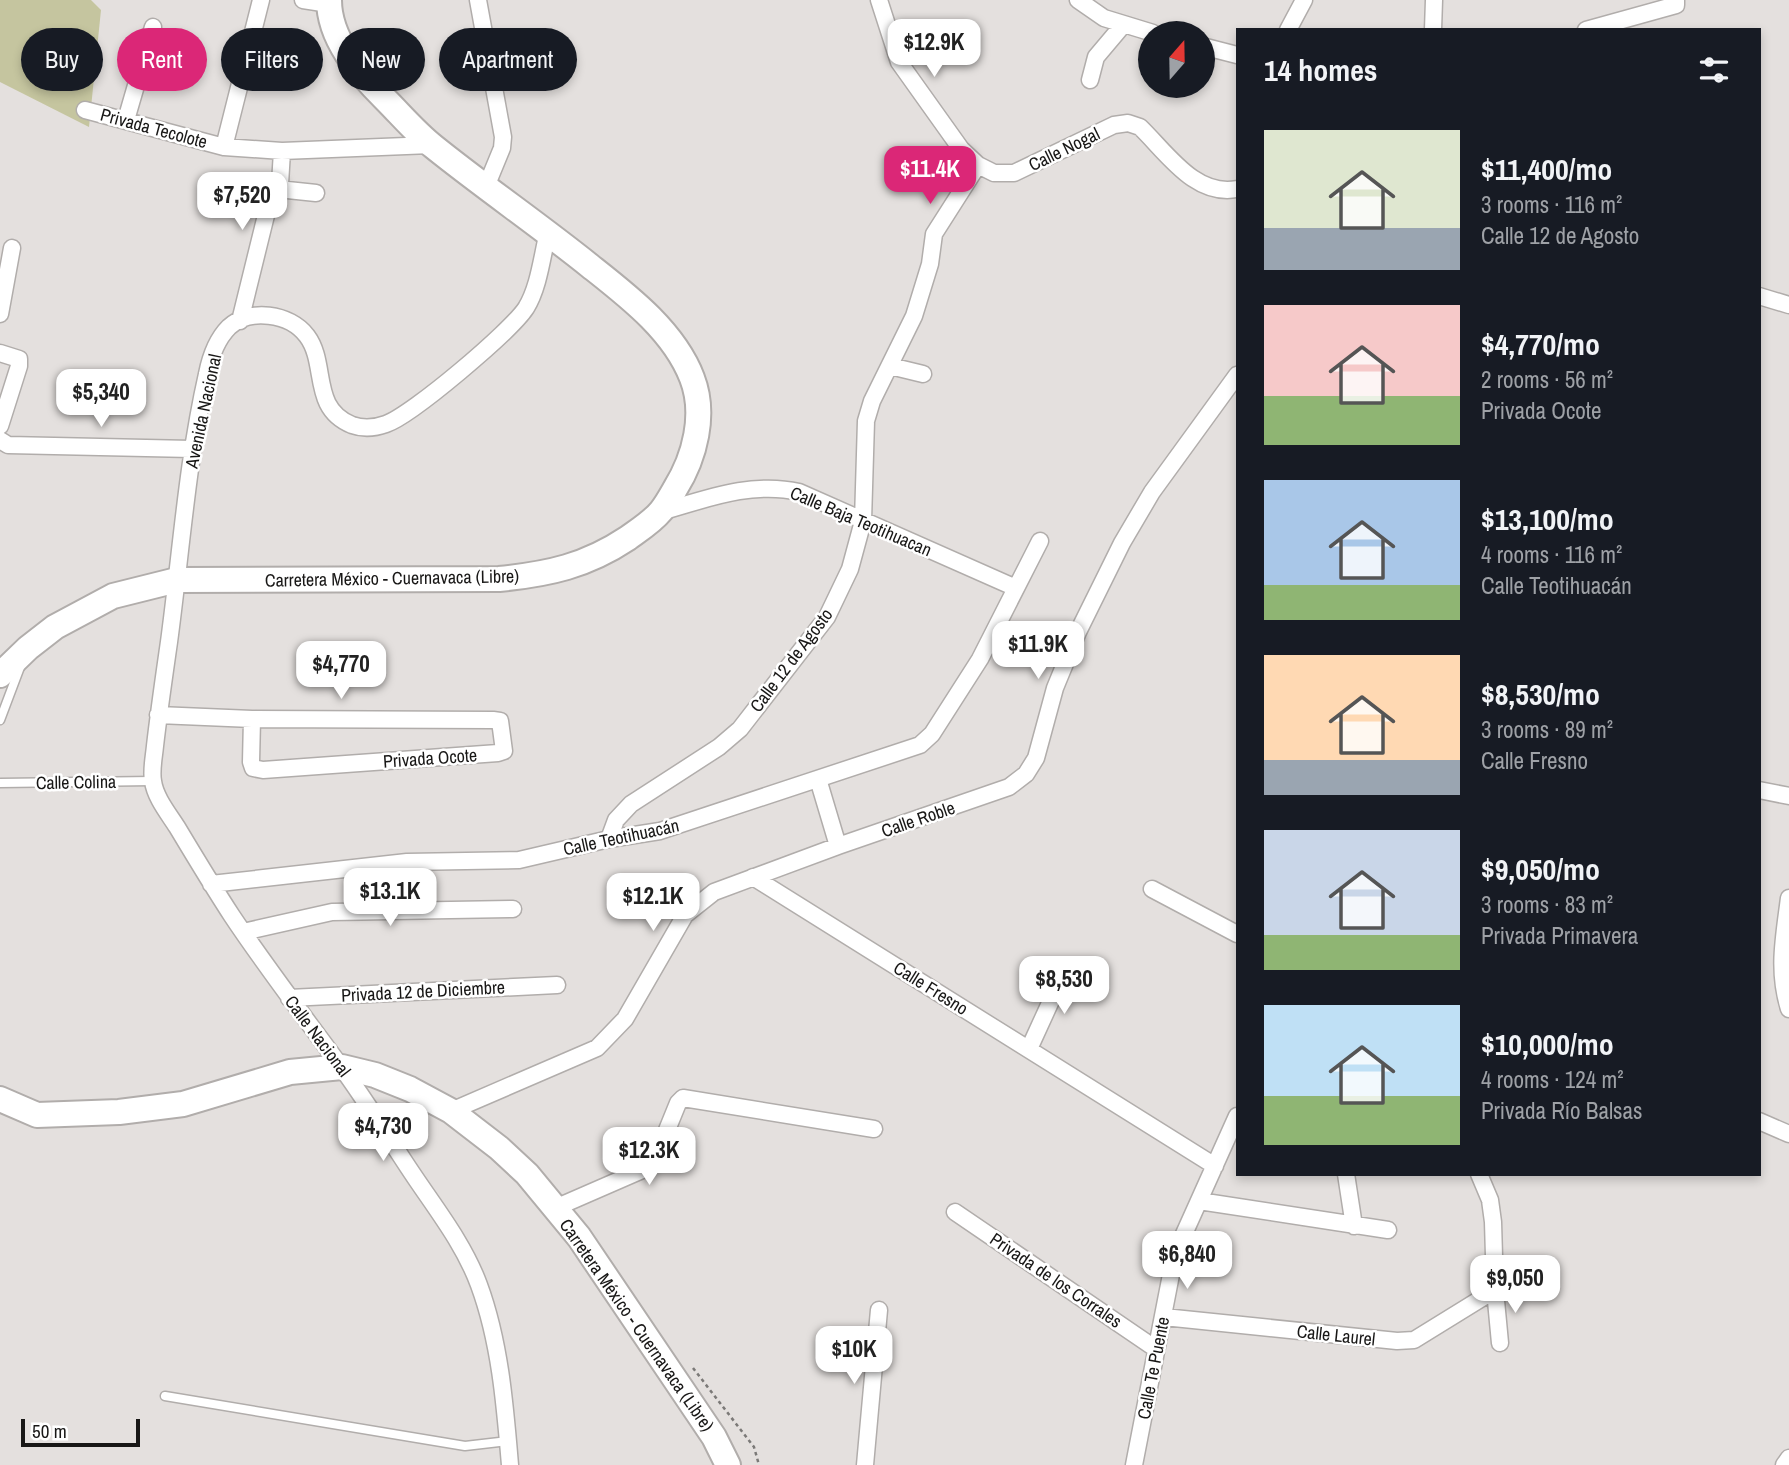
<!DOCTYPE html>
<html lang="en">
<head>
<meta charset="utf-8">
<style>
  :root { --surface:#171b24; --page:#242831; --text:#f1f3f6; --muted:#9ea1a6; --accent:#db2777 }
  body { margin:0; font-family:"Archivo Narrow",sans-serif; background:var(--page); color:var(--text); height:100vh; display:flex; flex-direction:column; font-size:26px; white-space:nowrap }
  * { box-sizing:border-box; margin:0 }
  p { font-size:23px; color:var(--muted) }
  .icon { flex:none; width:38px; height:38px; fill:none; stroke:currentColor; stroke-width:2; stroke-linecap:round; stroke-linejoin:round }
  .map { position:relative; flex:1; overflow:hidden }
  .panel { position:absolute; left:1236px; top:28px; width:525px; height:1148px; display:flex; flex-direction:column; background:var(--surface); border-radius:0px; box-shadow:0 4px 10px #0003 }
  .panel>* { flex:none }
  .banner { position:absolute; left:21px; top:28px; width:665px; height:63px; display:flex; gap:14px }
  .needle { width:46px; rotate:20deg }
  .buttons { position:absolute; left:1138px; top:21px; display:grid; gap:14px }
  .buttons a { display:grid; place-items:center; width:77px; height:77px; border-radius:50%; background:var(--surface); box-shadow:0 4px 10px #0003; font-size:35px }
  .scale { position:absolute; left:21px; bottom:18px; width:119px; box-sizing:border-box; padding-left:7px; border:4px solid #181716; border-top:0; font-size:19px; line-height:24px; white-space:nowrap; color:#181716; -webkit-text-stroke:5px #fff; paint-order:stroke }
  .price { position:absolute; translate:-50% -60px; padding:0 16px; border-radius:14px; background:#fff; color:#222; font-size:23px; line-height:46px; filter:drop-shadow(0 2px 4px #0008) }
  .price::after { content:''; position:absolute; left:50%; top:42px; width:21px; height:16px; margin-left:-10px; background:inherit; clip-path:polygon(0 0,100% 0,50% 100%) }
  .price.active { background:var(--accent); color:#fff }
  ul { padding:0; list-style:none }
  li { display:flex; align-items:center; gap:21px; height:175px; padding:0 28px }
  li span { display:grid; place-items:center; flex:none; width:196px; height:140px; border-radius:0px; color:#555 }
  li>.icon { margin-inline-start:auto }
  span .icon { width:84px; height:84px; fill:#fffc; stroke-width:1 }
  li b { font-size:30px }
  h2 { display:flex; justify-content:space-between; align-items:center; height:84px; padding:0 28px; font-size:30px }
  .chip { padding:0 24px; border-radius:32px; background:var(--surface); box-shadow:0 4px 10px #0003; font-size:24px; line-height:63px }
  .chip.active { background:var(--accent); color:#fff }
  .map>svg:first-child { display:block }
</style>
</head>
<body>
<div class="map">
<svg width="1789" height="1465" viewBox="0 0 1789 1465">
  <rect width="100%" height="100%" fill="#e4e0de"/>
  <!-- green -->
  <path fill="#c5c59f" d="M 0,0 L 91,0 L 101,10 L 89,127 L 0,82 Z"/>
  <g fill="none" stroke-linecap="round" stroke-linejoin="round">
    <defs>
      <path id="lane" d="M 0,720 L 20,667
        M 0,783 L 153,781
        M 165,1396 L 465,1446 L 508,1441"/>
      <path id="street" d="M 303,0 L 329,4
        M 478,0 L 503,137 L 502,148 L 486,187
        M 879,0 L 899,62 L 961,149 L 978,165 L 994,173 L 1014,173 L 1114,125 L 1128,123 L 1140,127 C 1167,153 1195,197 1237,189
        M 1078,0 L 1104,18 L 1153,33
        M 1288,30 L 1304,0
        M 1433,30 L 1434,0
        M 1586,30 L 1676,5 L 1676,0
        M 1202,46 L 1237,55
        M 1090,80 L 1096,57 L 1123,25
        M 85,110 L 224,147 L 282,151 L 431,145
        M 126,120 L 153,27
        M 224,147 L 261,0
        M 278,189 L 316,193
        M 1759,296 L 1789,305
        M 0,314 L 12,248
        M 240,321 L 271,195 L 280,184 L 282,151
        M 0,353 L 19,359 L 19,366 L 0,426
        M 890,366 L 923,374
        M 0,440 L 8,445 L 192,449
        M 661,512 C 706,499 752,481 799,492 L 1016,588
        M 158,715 L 252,719 L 493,720 L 500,721 L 504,751 L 498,753 L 263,770 L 253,768 L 251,762 L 252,719
        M 818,779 L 838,846
        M 1759,790 L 1789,796
        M 609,839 L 616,820 L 631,804 L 719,747 L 740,729 L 827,617 L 850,569 L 863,521 L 866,421 L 872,401 L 914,316 L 930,264 L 934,234 L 978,165
        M 753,877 L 1215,1166
        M 211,884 L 407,862 L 519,860 L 609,839 L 660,831 L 920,745 L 932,734 L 980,659 L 1040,541
        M 1152,889 L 1237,934
        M 1789,898 C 1784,938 1777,970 1789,1009
        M 243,932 L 332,912 L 513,909
        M 289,998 L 557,985
        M 1029,1049 L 1066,968
        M 451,1111 L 597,1048 L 625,1019 L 685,915 L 714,892 L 838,846 L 1009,787 L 1026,774 L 1036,758 L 1055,688 L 1078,632 L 1122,543 L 1152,492 L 1237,375
        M 1759,1121 L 1789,1134
        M 1346,1174 L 1354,1226
        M 1479,1174 L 1490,1200 L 1493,1222 L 1495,1290 L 1500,1343
        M 1199,1201 L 1388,1230
        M 555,1208 L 640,1171 L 654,1162 L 678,1103 L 683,1098 L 874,1129
        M 955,1212 L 1156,1349
        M 1164,1317 L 1397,1341 L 1414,1340 L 1495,1290
        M 510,1465 C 505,1405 500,1342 479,1285 C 464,1244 436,1209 412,1173 C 388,1137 365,1099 339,1064 C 303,1015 266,967 232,916 C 213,887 195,857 177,827 C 168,813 155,797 153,781 C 151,770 154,757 155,746 C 159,711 164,677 169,642 C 181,553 187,462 207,374 C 210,359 217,339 229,327 C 249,308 290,313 307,336 C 328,364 310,408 352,425 C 363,429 375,428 386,424 C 412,415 511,331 526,308 C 539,287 542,256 548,232
        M 865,1465 L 879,1310
        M 1134,1465 L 1175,1254 L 1237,1116
        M 1784,1465 L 1789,1458"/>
      <path id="primary" d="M 0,675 L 28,648 L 55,627 L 113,596 L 177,580 L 499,579 C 549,574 586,566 628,538 C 639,530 652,522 661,511 C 666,505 671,496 675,489 C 695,457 706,414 692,378 C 674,331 628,296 590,266 C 539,225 485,188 434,147 C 416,133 401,115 385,99 C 359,73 329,39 329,0
        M 0,1099 L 37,1115 L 119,1112 L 183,1104 L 290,1072 L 342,1067 L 375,1075 L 410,1089 L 451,1111 L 499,1148 L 527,1174 L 579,1237 L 714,1437 L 728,1465"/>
    </defs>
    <!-- lane casing -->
    <use href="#lane" stroke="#b1adab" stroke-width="11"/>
    <!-- street casing -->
    <use href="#street" stroke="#b1adab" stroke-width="19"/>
    <!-- primary casing -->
    <use href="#primary" stroke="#b1adab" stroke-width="28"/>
    <!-- path -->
    <path stroke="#7b7977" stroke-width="2.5" stroke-dasharray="3.5 3.5" stroke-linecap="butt" d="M 693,1368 L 754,1447 L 759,1465"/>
    <!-- lane -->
    <use href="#lane" stroke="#fff" stroke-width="8"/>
    <!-- street -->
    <use href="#street" stroke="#fff" stroke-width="16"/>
    <!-- primary -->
    <use href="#primary" stroke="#fff" stroke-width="24"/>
  </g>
  <g text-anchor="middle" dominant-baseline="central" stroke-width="5" stroke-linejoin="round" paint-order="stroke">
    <!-- street labels -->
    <g font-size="18" fill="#181716" stroke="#fff">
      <text transform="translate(154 128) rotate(15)">Privada Tecolote</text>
      <text transform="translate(1064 149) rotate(-26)">Calle Nogal</text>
      <text transform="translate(203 411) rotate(-78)">Avenida Nacional</text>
      <text transform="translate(861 521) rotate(23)">Calle Baja Teotihuacan</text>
      <text transform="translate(392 578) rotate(-1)">Carretera México - Cuernavaca (Libre)</text>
      <text transform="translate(791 660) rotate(-53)">Calle 12 de Agosto</text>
      <text transform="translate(430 758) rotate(-4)">Privada Ocote</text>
      <text transform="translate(76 782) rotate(-1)">Calle Colina</text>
      <text transform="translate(918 819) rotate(-19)">Calle Roble</text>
      <text transform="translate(621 837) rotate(-12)">Calle Teotihuacán</text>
      <text transform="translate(931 988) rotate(32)">Calle Fresno</text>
      <text transform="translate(423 991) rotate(-3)">Privada 12 de Diciembre</text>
      <text transform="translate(318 1036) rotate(53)">Calle Nacional</text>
      <text transform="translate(1056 1280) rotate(34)">Privada de los Corrales</text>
      <text transform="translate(637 1325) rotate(55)">Carretera México - Cuernavaca (Libre)</text>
      <text transform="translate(1336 1335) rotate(6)">Calle Laurel</text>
      <text transform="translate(1153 1368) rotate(-79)">Calle Te Puente</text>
    </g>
  </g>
</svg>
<div class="buttons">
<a><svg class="needle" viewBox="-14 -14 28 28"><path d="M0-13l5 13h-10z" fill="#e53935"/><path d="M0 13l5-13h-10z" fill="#9ea1a6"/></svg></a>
</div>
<div class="scale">50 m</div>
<b class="price" style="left:934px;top:79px">$12.9K</b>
<b class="price active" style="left:930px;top:206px">$11.4K</b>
<b class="price" style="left:242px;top:232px">$7,520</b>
<b class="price" style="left:101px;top:429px">$5,340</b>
<b class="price" style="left:1038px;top:681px">$11.9K</b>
<b class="price" style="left:341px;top:701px">$4,770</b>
<b class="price" style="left:390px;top:928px">$13.1K</b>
<b class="price" style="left:653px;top:933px">$12.1K</b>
<b class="price" style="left:1064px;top:1016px">$8,530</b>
<b class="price" style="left:383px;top:1163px">$4,730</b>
<b class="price" style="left:649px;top:1187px">$12.3K</b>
<b class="price" style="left:1187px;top:1291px">$6,840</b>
<b class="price" style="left:1515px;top:1315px">$9,050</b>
<b class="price" style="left:854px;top:1386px">$10K</b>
<div class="banner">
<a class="chip">Buy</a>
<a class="chip active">Rent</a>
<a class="chip">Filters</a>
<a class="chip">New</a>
<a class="chip">Apartment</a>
</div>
<section class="panel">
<h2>14 homes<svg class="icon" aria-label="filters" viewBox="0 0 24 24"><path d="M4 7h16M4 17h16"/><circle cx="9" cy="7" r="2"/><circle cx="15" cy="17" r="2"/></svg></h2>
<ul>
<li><span style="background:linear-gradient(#dfe7d0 70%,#9aa5b1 0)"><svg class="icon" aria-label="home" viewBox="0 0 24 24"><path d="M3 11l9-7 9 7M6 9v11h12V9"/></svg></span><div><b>$11,400/mo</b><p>3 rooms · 116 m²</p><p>Calle 12 de Agosto</p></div></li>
<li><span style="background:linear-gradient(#f6c9c9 65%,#8fb573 0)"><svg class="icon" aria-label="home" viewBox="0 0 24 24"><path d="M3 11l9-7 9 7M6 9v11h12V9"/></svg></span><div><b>$4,770/mo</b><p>2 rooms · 56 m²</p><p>Privada Ocote</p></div></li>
<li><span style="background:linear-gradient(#a9c7e8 75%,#8fb573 0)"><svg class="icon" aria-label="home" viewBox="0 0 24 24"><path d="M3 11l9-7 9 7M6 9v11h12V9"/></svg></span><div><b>$13,100/mo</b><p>4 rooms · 116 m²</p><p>Calle Teotihuacán</p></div></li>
<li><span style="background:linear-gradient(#ffd9b3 75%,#9aa5b1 0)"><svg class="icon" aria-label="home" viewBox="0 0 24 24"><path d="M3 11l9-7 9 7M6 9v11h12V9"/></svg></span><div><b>$8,530/mo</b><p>3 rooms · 89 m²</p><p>Calle Fresno</p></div></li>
<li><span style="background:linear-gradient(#c9d6e8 75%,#8fb573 0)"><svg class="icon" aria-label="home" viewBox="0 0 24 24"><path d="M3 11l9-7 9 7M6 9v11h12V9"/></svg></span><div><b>$9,050/mo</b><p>3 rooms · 83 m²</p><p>Privada Primavera</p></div></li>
<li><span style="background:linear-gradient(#bfe0f5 65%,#8fb573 0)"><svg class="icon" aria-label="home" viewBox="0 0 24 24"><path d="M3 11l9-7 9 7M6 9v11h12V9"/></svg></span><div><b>$10,000/mo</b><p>4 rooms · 124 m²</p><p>Privada Río Balsas</p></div></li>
</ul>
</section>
</div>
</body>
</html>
